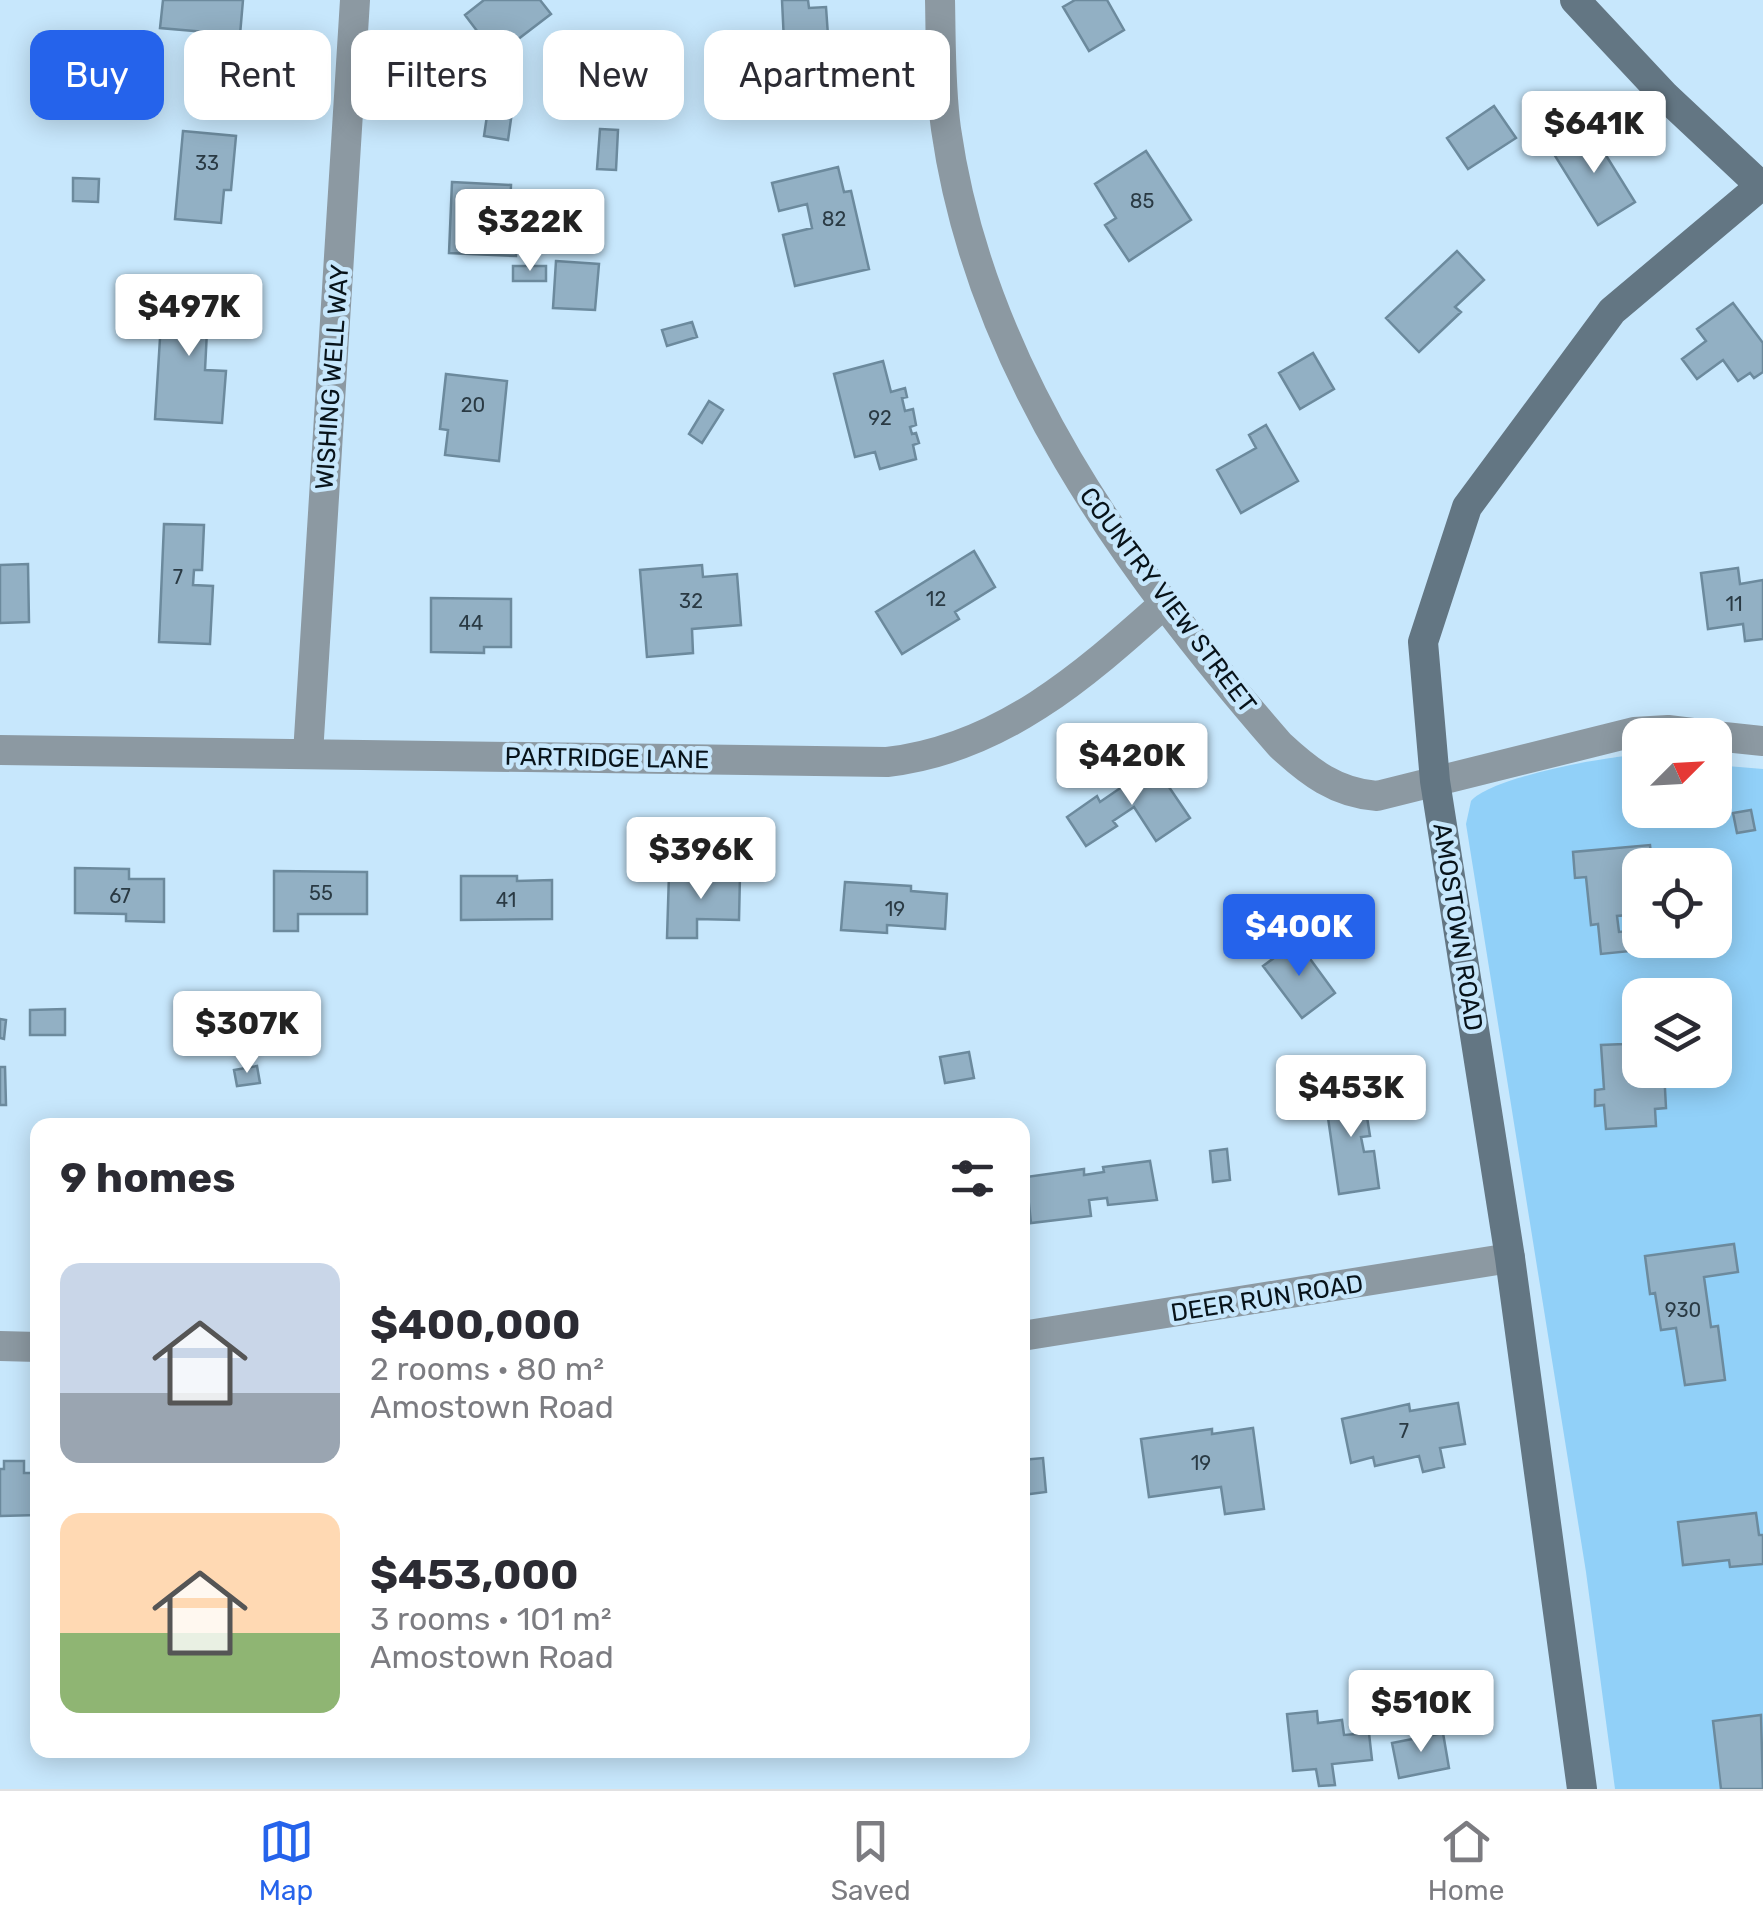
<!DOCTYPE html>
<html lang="en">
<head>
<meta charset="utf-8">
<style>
  :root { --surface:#fff; --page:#f7f7f7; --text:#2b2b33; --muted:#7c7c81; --line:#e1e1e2; --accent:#2563eb }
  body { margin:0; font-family:Rubik,sans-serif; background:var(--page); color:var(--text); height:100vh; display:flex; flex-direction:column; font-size:38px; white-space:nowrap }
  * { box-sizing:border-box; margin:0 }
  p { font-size:32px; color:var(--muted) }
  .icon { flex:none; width:55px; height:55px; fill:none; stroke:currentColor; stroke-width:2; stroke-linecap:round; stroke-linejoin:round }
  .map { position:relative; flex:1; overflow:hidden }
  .drawer { position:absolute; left:30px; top:1118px; width:1000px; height:640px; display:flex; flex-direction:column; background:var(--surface); border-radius:20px; box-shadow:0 5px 25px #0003 }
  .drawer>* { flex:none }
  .guide { position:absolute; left:30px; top:30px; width:1000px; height:90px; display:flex; gap:20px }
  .needle { width:65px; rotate:66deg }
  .fabs { position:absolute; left:1622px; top:718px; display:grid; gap:20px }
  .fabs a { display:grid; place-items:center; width:110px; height:110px; border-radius:20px; background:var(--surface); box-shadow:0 5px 25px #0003; font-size:50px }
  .price { position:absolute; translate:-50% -85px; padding:0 22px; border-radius:10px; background:#fff; color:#222; font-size:32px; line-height:65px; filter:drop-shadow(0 2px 5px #0008) }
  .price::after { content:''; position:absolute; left:50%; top:60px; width:30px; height:22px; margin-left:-15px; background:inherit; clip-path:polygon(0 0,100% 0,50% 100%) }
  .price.on { background:var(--accent); color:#fff }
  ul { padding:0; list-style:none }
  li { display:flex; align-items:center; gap:30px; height:250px; padding:0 30px }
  li span { display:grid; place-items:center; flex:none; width:280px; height:200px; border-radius:20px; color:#555 }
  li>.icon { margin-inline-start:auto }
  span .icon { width:120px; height:120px; fill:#fffc; stroke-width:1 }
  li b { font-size:42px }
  h2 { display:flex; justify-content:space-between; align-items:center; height:120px; padding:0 30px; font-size:42px }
  .tag { padding:0 35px; border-radius:20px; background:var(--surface); box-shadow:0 5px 25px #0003; font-size:35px; line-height:90px }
  .tag.on { background:var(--accent); color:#fff }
  .dock { display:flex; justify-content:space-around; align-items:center; height:140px; border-top:2px solid var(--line); background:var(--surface); font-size:28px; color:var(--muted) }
  .dock a { display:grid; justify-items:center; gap:5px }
  .dock .on { color:var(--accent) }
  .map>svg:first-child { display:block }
</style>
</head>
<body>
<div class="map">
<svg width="1763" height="1789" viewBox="0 0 1763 1789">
  <rect width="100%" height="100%" fill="#c7e7fc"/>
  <!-- green -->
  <path fill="#91d0f8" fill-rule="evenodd" d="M 1640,755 L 1640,810 L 1715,810 L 1715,765 L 1763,769 L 1763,1789 L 1615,1789 L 1586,1572 L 1466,824 L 1471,801 C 1492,777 1606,756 1640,755 ZM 1640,865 L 1715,865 L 1715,940 L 1640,940 ZM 1640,995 L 1715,995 L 1715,1070 L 1640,1070 Z"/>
  <!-- building -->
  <path fill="#92b0c4" stroke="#6c8a9d" stroke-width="2.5" d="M 163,0 L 243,0 L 240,35 L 160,28 Z
    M 484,0 L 540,0 L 551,14 L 496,56 L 465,15 Z
    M 782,0 L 808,0 L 809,8 L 826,7 L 829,50 L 823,51 L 824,82 L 786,84 Z
    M 1075,0 L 1107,0 L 1124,30 L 1089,51 L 1063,7 Z
    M 1494,106 L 1516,138 L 1468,169 L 1447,138 Z
    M 488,109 L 512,112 L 508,140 L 484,136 Z
    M 1589,128 L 1635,202 L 1598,225 L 1552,151 Z
    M 600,129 L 618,130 L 616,170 L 597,169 Z
    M 183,131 L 236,136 L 231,190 L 224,190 L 221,223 L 175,219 Z
    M 1146,151 L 1191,220 L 1129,261 L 1105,225 L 1116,218 L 1095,184 Z
    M 838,167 L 844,192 L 851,191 L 869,269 L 795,286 L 783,235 L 812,228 L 807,204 L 779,211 L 772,183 Z
    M 73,178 L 99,179 L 98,202 L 73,201 Z
    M 452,182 L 511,185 L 510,208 L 528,208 L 527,245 L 516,245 L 516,256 L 449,253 Z
    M 1457,251 L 1484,280 L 1455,307 L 1461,312 L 1419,352 L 1386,318 Z
    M 556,261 L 599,264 L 595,310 L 553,308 Z
    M 513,266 L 546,266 L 546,281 L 513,281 Z
    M 163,290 L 224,294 L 222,332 L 207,331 L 205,370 L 226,371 L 222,423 L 155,419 Z
    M 1733,303 L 1763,343 L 1763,372 L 1754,378 L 1750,373 L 1738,381 L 1723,360 L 1697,379 L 1682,359 L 1706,341 L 1697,329 Z
    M 692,322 L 697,337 L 667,346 L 662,330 Z
    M 1313,353 L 1334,389 L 1300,409 L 1279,373 Z
    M 883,361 L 891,392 L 905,388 L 907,397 L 902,398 L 905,411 L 913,409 L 916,425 L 910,427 L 912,434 L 916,433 L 919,443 L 913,445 L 916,459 L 880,469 L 875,452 L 855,457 L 834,374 Z
    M 446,374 L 507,381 L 499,461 L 445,455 L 448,430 L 440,429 Z
    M 709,401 L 723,410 L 702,443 L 689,434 Z
    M 1266,425 L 1298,481 L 1241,513 L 1217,470 L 1256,448 L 1249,435 Z
    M 164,524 L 204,525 L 202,570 L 194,570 L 193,585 L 213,586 L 210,644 L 159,642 Z
    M 974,551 L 995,587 L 955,612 L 959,619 L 902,654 L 876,612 Z
    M 28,564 L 29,622 L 0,623 L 0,565 Z
    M 702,565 L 703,577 L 737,574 L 741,625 L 692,629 L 693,653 L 647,657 L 640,570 Z
    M 1738,568 L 1740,584 L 1763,580 L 1763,639 L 1745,641 L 1743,624 L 1708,629 L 1701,573 Z
    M 431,598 L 511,599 L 511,647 L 484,647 L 484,653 L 431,652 Z
    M 1154,765 L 1190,818 L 1156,841 L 1134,807 L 1113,821 L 1117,826 L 1086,846 L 1067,817 L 1097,796 L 1100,802 Z
    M 1751,810 L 1755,830 L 1737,833 L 1733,813 Z
    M 1650,845 L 1652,865 L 1640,865 L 1640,891 L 1626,892 L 1628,915 L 1617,916 L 1619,932 L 1629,931 L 1631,951 L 1601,954 L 1598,924 L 1591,925 L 1586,877 L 1575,878 L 1573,852 Z
    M 75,868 L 129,869 L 129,879 L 164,879 L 164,922 L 126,921 L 126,914 L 75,913 Z
    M 274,871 L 367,872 L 367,914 L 298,914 L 298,931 L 274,931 Z
    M 669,874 L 740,875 L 739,920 L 697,919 L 697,938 L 667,938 Z
    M 461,876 L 517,876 L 517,881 L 552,880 L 552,919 L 461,920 Z
    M 845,882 L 911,886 L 911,891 L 947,894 L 945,929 L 887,925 L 887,933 L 841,930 Z
    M 1297,941 L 1335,993 L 1302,1018 L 1263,966 Z
    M 1723,1001 L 1727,1031 L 1715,1033 L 1715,1003 Z
    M 65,1009 L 65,1035 L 30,1035 L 30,1010 Z
    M 0,1019 L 6,1020 L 4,1039 L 0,1038 Z
    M 1640,1034 L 1640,1070 L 1664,1070 L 1666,1108 L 1655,1109 L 1656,1126 L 1606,1129 L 1604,1105 L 1595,1106 L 1595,1090 L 1604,1089 L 1601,1045 L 1624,1044 L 1624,1035 Z
    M 969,1052 L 974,1078 L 945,1083 L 940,1057 Z
    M 257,1066 L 260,1083 L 237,1086 L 234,1070 Z
    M 0,1067 L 5,1067 L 6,1105 L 0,1105 Z
    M 1362,1085 L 1370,1136 L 1361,1137 L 1364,1152 L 1374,1151 L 1379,1188 L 1339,1194 L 1324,1090 Z
    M 1227,1149 L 1230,1180 L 1213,1182 L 1210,1151 Z
    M 1150,1161 L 1157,1200 L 1108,1205 L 1107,1198 L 1089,1200 L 1091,1216 L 1031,1223 L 1026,1177 L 1084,1169 L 1084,1175 L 1104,1172 L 1103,1167 Z
    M 1734,1244 L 1738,1272 L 1704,1277 L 1711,1327 L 1718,1326 L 1725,1380 L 1685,1385 L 1676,1328 L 1661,1330 L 1655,1293 L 1650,1294 L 1645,1256 Z
    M 1458,1403 L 1465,1444 L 1440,1448 L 1444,1467 L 1423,1472 L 1419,1456 L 1375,1466 L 1373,1457 L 1351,1463 L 1342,1419 L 1409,1404 L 1410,1411 Z
    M 1253,1428 L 1264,1509 L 1225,1514 L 1221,1487 L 1149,1497 L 1141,1439 L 1212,1429 L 1212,1434 Z
    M 1043,1458 L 1046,1492 L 1022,1495 L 1022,1460 Z
    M 4,1461 L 24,1461 L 24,1473 L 38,1473 L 38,1515 L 0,1516 L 0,1469 L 4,1469 Z
    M 1756,1513 L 1759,1535 L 1763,1535 L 1763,1564 L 1730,1567 L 1729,1560 L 1683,1565 L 1678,1522 Z
    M 1317,1711 L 1318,1723 L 1342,1720 L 1344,1735 L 1369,1733 L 1372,1760 L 1332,1764 L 1335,1785 L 1319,1786 L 1316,1769 L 1293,1771 L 1287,1714 Z
    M 1761,1715 L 1763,1789 L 1721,1789 L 1713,1721 Z
    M 1443,1733 L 1449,1768 L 1399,1778 L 1392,1743 Z"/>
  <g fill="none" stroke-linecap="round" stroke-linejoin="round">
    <!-- street -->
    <path stroke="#8c99a2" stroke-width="30" d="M 940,0 C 941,43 940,86 946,129 C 980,368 1126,568 1280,745 C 1309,772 1336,793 1377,796 L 1634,732 L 1668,730 L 1709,735
      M 1715,736 L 1763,741
      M 0,750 L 887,762 C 1001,749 1083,676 1165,603
      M 308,754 L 355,0
      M 1022,1336 L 1510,1258
      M 0,1346 L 38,1347"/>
    <!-- secondary -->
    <path stroke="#637683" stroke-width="30" d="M 1575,0 L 1665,96 L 1761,186
      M 1582,1789 L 1510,1258 L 1435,781 L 1423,642 L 1467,507 L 1612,311 L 1763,184"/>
  </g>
  <g text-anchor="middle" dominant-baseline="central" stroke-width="9" stroke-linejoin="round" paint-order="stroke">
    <!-- number labels -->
    <g font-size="20" fill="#2a3a44">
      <text x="207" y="163">33</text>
      <text x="1142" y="201">85</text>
      <text x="834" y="219">82</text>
      <text x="473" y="405">20</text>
      <text x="880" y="418">92</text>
      <text x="178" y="577">7</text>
      <text x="936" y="599">12</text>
      <text x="691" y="601">32</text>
      <text x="1734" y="604">11</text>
      <text x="471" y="623">44</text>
      <text x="321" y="893">55</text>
      <text x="120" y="896">67</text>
      <text x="506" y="900">41</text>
      <text x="895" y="909">19</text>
      <text x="1683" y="1310">930</text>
      <text x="1404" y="1431">7</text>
      <text x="1201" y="1463">19</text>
    </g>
    <!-- street labels -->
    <g font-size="25" fill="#08131a" stroke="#c7e7fc">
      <text transform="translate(332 377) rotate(-86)">WISHING WELL WAY</text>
      <text transform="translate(1168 600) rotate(53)">COUNTRY VIEW STREET</text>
      <text transform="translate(607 758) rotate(1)">PARTRIDGE LANE</text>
      <text transform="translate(1458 927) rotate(81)">AMOSTOWN ROAD</text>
      <text transform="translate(1267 1298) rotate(-9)">DEER RUN ROAD</text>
    </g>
  </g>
</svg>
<div class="fabs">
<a><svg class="needle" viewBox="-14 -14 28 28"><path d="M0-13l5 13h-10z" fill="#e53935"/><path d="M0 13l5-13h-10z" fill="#7c7c81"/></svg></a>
<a><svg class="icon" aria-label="locate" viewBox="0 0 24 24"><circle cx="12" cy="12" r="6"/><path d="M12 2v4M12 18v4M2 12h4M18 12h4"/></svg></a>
<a><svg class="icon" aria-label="layers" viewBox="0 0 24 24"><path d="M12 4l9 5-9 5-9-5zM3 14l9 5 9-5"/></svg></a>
</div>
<b class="price" style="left:1594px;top:176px">$641K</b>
<b class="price" style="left:530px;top:274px">$322K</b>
<b class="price" style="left:189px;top:359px">$497K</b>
<b class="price" style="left:1132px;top:808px">$420K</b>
<b class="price" style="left:701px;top:902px">$396K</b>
<b class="price on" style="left:1299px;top:979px">$400K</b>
<b class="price" style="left:247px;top:1076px">$307K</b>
<b class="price" style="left:1351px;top:1140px">$453K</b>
<b class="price" style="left:1421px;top:1755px">$510K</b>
<div class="guide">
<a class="tag on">Buy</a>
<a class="tag">Rent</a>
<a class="tag">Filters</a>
<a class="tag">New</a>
<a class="tag">Apartment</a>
</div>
<section class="drawer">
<h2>9 homes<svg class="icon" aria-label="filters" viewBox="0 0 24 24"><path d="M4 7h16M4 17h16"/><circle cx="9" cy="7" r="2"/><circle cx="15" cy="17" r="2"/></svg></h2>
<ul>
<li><span style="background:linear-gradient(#c9d6e8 65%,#9aa5b1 0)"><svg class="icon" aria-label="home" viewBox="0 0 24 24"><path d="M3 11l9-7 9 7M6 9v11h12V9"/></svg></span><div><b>$400,000</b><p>2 rooms · 80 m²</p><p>Amostown Road</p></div></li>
<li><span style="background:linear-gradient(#ffd9b3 60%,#8fb573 0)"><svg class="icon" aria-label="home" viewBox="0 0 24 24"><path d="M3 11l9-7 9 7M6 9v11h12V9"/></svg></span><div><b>$453,000</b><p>3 rooms · 101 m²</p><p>Amostown Road</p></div></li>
</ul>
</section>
</div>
<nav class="dock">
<a class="on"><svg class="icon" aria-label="map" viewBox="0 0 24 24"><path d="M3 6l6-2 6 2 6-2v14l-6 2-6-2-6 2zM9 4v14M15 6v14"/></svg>Map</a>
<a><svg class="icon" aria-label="saved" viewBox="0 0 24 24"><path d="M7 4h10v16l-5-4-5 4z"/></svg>Saved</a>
<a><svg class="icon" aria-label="home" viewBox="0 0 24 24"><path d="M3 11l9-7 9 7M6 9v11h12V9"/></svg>Home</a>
</nav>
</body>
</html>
